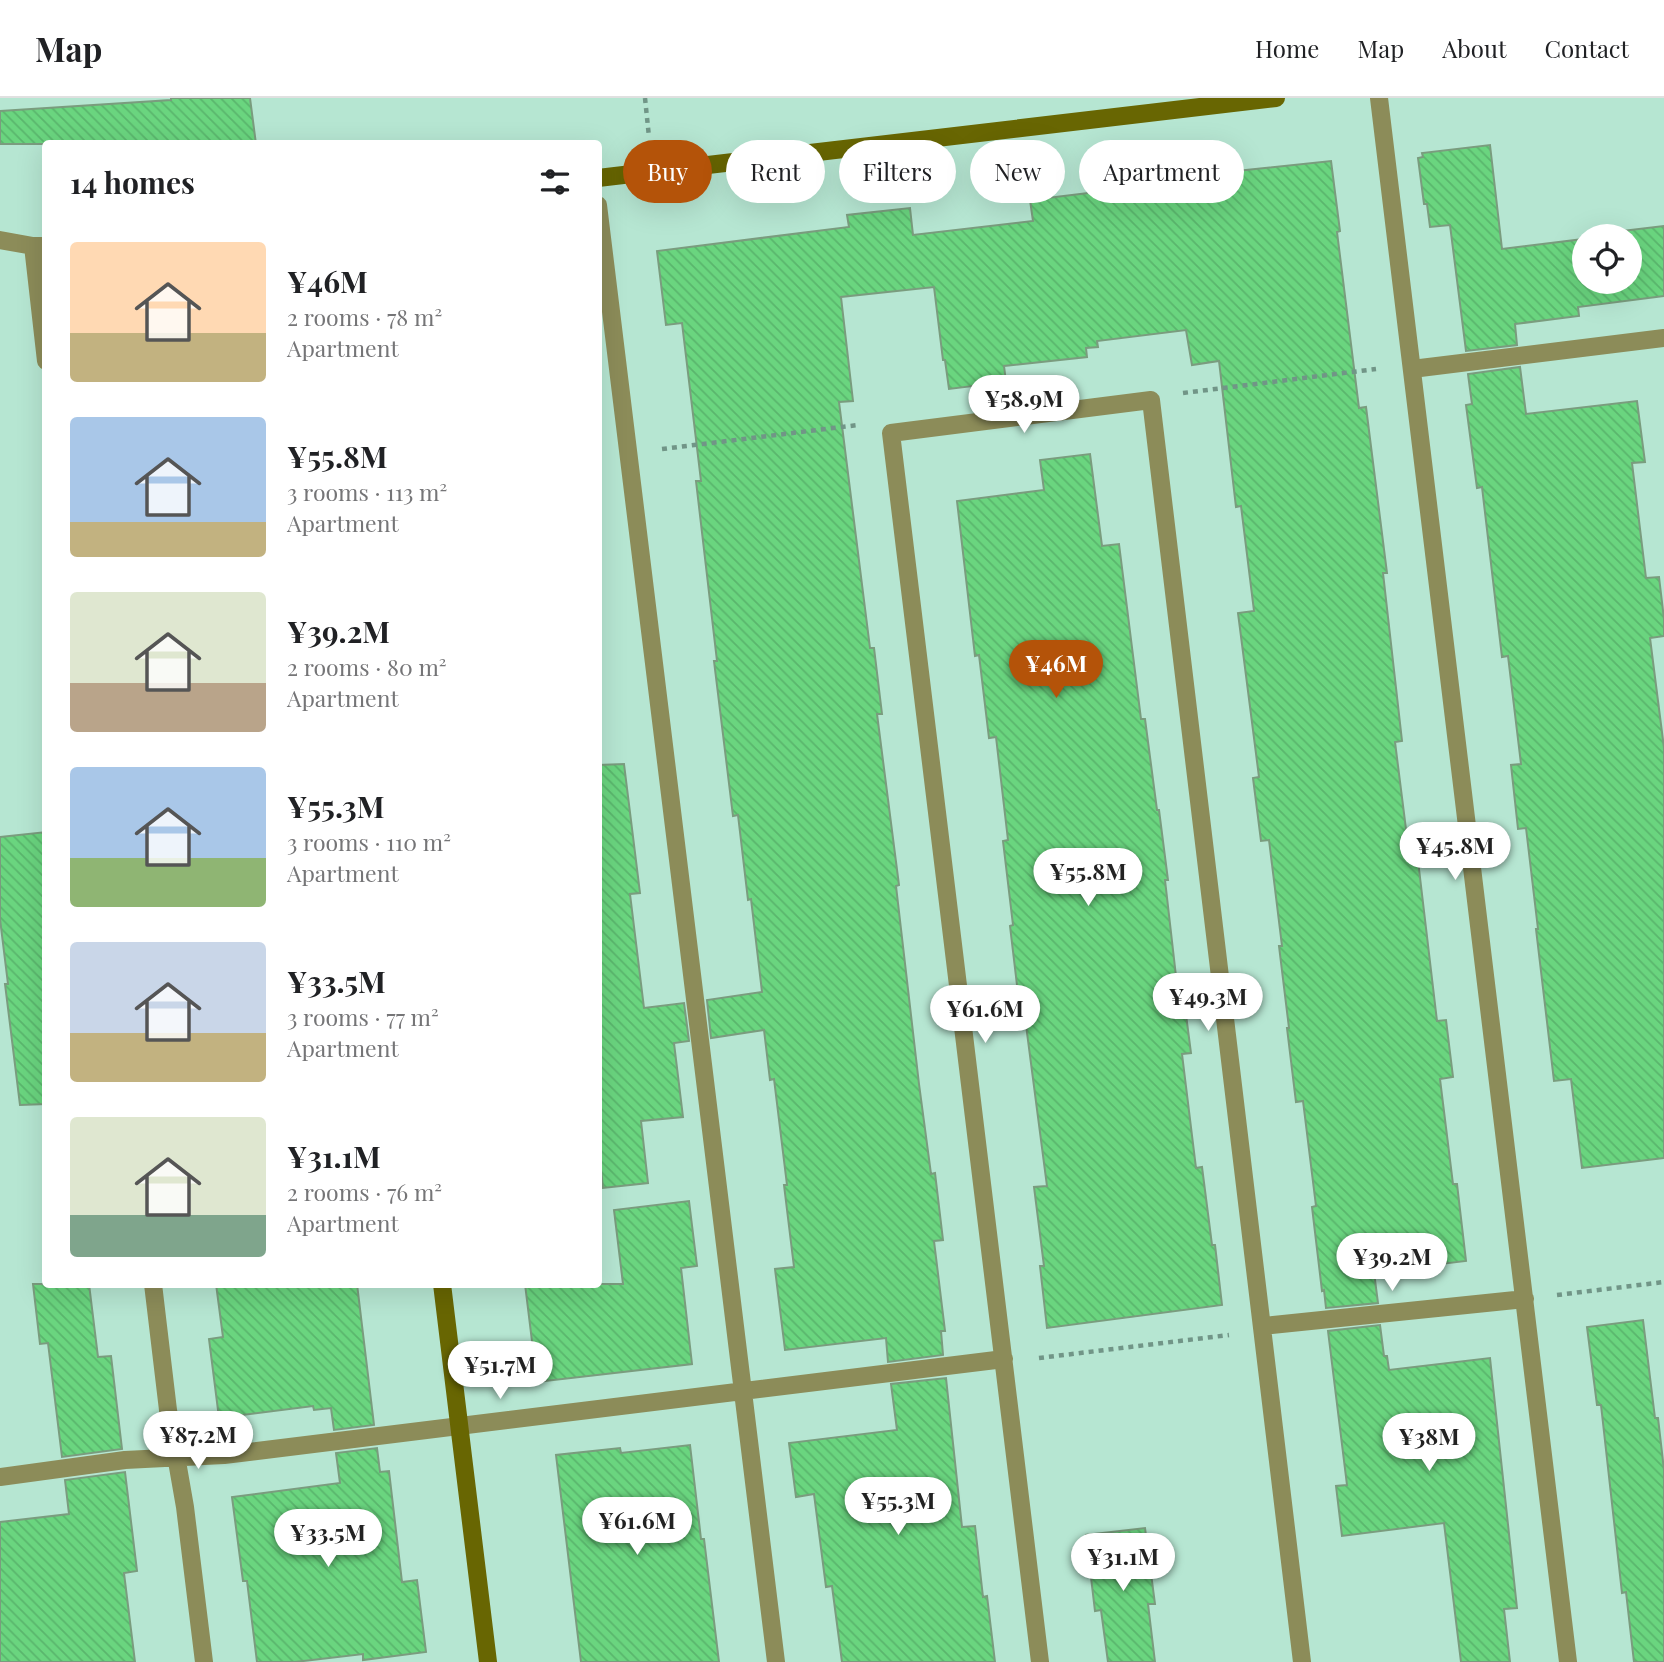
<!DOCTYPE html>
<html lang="en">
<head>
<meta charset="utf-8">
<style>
  :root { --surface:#fff; --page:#f6f6f6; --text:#202124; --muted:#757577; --line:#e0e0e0; --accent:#b45309 }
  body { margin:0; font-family:"Playfair Display",serif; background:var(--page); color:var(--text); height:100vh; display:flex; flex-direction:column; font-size:26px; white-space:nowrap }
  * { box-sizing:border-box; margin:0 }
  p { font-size:23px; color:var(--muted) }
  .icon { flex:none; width:38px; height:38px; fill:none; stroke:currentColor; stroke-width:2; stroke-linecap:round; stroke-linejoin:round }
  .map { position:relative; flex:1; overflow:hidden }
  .details { position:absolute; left:42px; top:42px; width:560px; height:1148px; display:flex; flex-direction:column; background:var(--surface); border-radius:7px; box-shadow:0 7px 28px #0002 }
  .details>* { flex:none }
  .banner { position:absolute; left:623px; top:42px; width:665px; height:63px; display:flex; gap:14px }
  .fabs { position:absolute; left:1572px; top:126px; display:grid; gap:14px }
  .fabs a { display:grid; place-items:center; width:70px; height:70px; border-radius:50%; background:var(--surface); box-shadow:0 7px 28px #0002; font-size:35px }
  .price { position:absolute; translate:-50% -60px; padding:0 16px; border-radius:24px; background:#fff; color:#222; font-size:23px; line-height:46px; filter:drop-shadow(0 2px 4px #0008) }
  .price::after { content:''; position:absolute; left:50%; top:42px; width:21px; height:16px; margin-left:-10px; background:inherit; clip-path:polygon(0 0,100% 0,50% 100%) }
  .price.on { background:var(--accent); color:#fff }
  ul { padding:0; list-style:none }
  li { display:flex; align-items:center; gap:21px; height:175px; padding:0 28px }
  li span { display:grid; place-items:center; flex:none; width:196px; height:140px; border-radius:7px; color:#555 }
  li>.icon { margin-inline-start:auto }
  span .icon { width:84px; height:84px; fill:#fffc; stroke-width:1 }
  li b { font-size:30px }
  h2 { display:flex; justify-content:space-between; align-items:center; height:84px; padding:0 28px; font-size:30px }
  .tag { padding:0 24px; border-radius:32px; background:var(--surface); box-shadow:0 7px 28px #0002; font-size:24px; line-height:63px }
  .tag.on { background:var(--accent); color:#fff }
  header { display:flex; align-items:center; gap:42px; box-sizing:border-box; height:98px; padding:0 35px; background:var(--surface); border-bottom:2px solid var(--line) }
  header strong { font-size:33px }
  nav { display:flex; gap:38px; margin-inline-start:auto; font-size:24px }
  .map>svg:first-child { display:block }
</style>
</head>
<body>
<header>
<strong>Map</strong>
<nav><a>Home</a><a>Map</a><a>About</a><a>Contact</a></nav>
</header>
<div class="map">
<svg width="1664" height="1564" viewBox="0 0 1664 1564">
  <defs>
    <pattern id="building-back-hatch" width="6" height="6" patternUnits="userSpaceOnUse" patternTransform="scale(1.75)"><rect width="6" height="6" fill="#6ad57f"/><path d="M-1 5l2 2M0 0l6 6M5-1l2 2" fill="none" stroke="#5ab66d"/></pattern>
  </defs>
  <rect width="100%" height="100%" fill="#b6e6d2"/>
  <!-- building -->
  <path fill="url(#building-back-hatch)" stroke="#7a9c7e" stroke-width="2" d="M 171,0 L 250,0 L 256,46 L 0,46 L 0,13 L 171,2 Z
    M 1490,47 L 1502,151 L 1584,141 L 1584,184 L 1629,184 L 1629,138 L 1604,138 L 1614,137 L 1613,134 L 1664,128 L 1664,198 L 1578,209 L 1579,218 L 1515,226 L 1517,247 L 1466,253 L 1450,127 L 1430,129 L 1427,106 L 1424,106 L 1418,60 L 1423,59 L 1422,55 Z
    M 1331,63 L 1340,133 L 1337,134 L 1359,310 L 1366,309 L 1387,475 L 1383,475 L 1402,643 L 1395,644 L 1409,755 L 1417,754 L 1437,923 L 1446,922 L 1453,979 L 1440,981 L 1453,1086 L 1457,1086 L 1466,1163 L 1374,1174 L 1378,1205 L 1326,1210 L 1324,1192 L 1322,1193 L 1312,1109 L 1316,1108 L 1303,1003 L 1296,1004 L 1287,930 L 1289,930 L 1279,848 L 1282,848 L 1269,742 L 1261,743 L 1253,680 L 1259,679 L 1238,515 L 1254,513 L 1241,408 L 1236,409 L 1219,263 L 1192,267 L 1186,232 L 1097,243 L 1098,249 L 1086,250 L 1087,259 L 1004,268 L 1006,284 L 949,291 L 945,262 L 943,262 L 934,189 L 841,199 L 853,303 L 839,304 L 870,550 L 874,550 L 882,616 L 877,616 L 899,787 L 896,788 L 919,986 L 931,1076 L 935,1075 L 943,1142 L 934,1143 L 945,1233 L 941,1233 L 943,1257 L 888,1264 L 886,1240 L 785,1252 L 775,1171 L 794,1169 L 784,1087 L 787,1087 L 774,981 L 770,982 L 764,932 L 711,940 L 707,902 L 762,894 L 751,801 L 748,802 L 738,717 L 733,718 L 714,563 L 717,563 L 696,383 L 701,383 L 682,225 L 666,227 L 657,153 L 849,129 L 847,117 L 910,110 L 913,137 L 1033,123 L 1030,102 L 1121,91 L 1121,89 L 1199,79 L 1199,77 Z
    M 1520,269 L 1526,316 L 1637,303 L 1645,364 L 1632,365 L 1646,480 L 1659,479 L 1664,521 L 1664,538 L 1650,540 L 1664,650 L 1664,1060 L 1582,1070 L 1571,981 L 1554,983 L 1536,831 L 1538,831 L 1526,730 L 1518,731 L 1511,667 L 1521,666 L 1508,558 L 1502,559 L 1482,389 L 1477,390 L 1466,307 L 1472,306 L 1468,276 Z
    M 1090,356 L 1102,448 L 1119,446 L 1141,621 L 1145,621 L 1157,712 L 1159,712 L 1168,782 L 1165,782 L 1177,887 L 1182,886 L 1191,955 L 1182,956 L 1196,1070 L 1202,1069 L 1212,1147 L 1215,1147 L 1222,1207 L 1047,1230 L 1040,1168 L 1044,1168 L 1034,1089 L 1047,1088 L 1023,904 L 1019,904 L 1010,828 L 1013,827 L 1003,743 L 1008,742 L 996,639 L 989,640 L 979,557 L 975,558 L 957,403 L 1044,392 L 1040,362 Z
    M 624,666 L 640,795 L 630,796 L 644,910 L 684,905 L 689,943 L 674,945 L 683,1019 L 641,1023 L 648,1085 L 603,1090 L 599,1053 L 598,667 Z
    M 46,734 L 46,1006 L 20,1007 L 5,886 L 8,886 L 0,821 L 0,739 Z
    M 689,1103 L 697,1168 L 681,1170 L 692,1266 L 537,1284 L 525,1186 L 623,1186 L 614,1112 Z
    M 33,1186 L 89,1186 L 98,1259 L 111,1258 L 122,1351 L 62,1359 L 48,1245 L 40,1246 Z
    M 216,1186 L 357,1186 L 374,1327 L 334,1332 L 331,1310 L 314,1312 L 313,1308 L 219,1320 L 209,1241 L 223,1239 Z
    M 1643,1222 L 1655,1320 L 1658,1320 L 1664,1372 L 1664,1564 L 1634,1564 L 1626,1494 L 1622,1495 L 1601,1307 L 1597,1307 L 1587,1229 Z
    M 1380,1227 L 1384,1258 L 1387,1258 L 1389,1272 L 1490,1260 L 1517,1510 L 1504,1511 L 1510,1564 L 1461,1564 L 1444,1425 L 1342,1438 L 1336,1388 L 1347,1387 L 1328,1233 Z
    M 946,1280 L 962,1429 L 975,1428 L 983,1499 L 987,1498 L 995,1564 L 842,1564 L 832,1488 L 826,1489 L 814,1396 L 796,1399 L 789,1345 L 897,1332 L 891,1286 Z
    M 690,1347 L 701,1441 L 704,1441 L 719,1564 L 581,1564 L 556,1357 L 620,1350 L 621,1355 Z
    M 377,1350 L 380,1374 L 389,1373 L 402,1484 L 417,1482 L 426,1554 L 363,1562 L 363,1556 L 295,1564 L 257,1564 L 247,1483 L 243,1483 L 232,1399 L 340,1385 L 336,1355 Z
    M 125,1374 L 137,1473 L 124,1475 L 135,1564 L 0,1564 L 0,1424 L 69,1416 L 65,1382 Z
    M 1145,1430 L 1155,1506 L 1148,1506 L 1155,1564 L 1108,1564 L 1101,1512 L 1095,1513 L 1086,1437 Z"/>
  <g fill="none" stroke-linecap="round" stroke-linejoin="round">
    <!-- path -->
    <path stroke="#719587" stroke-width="4.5" stroke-dasharray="5 5" stroke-linecap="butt" d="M 645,0 L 649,39
      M 1183,295 L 1376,271
      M 662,351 L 858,327
      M 1557,1197 L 1664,1184
      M 1039,1260 L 1229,1237"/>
    <!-- street -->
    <path stroke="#8c8c59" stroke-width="18" d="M 1379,0 L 1568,1564
      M 598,107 L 776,1564
      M 0,142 L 33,148 L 46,148
      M 33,148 L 46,263
      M 1412,271 L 1664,240
      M 153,1186 L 168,1312 L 185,1409 L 204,1564
      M 1263,1228 L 1525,1201
      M 0,1379 L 125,1362 L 224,1357 L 1004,1261
      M 1040,1564 L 891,335 L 1151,302 L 1302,1564"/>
    <!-- secondary -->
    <path stroke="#686602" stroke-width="18" d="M 598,80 L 1276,0
      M 442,1186 L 488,1564"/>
  </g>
</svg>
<div class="fabs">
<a><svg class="icon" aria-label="locate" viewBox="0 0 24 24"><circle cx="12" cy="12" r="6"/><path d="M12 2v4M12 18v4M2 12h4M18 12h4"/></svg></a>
</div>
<b class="price" style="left:1024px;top:337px">¥58.9M</b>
<b class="price on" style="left:1056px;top:602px">¥46M</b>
<b class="price" style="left:1455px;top:784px">¥45.8M</b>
<b class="price" style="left:1088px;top:810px">¥55.8M</b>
<b class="price" style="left:1208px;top:935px">¥49.3M</b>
<b class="price" style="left:985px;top:947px">¥61.6M</b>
<b class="price" style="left:1392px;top:1195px">¥39.2M</b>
<b class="price" style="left:500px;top:1303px">¥51.7M</b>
<b class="price" style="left:198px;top:1373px">¥87.2M</b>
<b class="price" style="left:1429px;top:1375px">¥38M</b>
<b class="price" style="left:898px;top:1439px">¥55.3M</b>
<b class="price" style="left:637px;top:1459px">¥61.6M</b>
<b class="price" style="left:328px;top:1471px">¥33.5M</b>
<b class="price" style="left:1123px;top:1495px">¥31.1M</b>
<div class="banner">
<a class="tag on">Buy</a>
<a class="tag">Rent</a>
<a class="tag">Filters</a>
<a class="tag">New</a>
<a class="tag">Apartment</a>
</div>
<section class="details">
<h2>14 homes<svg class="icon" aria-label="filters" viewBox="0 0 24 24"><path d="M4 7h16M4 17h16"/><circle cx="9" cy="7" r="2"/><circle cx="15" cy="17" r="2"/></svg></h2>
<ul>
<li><span style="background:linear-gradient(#ffd9b3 65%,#c2b280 0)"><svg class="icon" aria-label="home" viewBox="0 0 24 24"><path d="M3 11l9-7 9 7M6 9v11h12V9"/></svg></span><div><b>¥46M</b><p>2 rooms · 78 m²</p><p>Apartment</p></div></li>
<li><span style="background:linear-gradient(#a9c7e8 75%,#c2b280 0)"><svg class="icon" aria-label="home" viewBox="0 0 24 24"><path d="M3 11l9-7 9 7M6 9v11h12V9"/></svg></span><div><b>¥55.8M</b><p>3 rooms · 113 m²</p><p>Apartment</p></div></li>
<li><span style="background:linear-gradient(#dfe7d0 65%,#b9a48a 0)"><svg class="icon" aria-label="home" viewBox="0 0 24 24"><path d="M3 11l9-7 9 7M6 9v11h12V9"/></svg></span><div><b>¥39.2M</b><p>2 rooms · 80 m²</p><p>Apartment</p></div></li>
<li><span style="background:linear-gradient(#a9c7e8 65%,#8fb573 0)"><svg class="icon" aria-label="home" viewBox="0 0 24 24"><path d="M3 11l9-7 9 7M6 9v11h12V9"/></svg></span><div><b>¥55.3M</b><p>3 rooms · 110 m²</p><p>Apartment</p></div></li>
<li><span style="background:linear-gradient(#c9d6e8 65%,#c2b280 0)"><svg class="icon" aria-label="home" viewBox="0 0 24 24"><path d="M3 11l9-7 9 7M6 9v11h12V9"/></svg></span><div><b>¥33.5M</b><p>3 rooms · 77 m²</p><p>Apartment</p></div></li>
<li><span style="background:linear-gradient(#dfe7d0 70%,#7fa58c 0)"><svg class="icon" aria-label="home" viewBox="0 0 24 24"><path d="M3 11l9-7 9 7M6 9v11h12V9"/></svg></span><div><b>¥31.1M</b><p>2 rooms · 76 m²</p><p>Apartment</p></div></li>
</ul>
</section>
</div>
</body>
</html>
